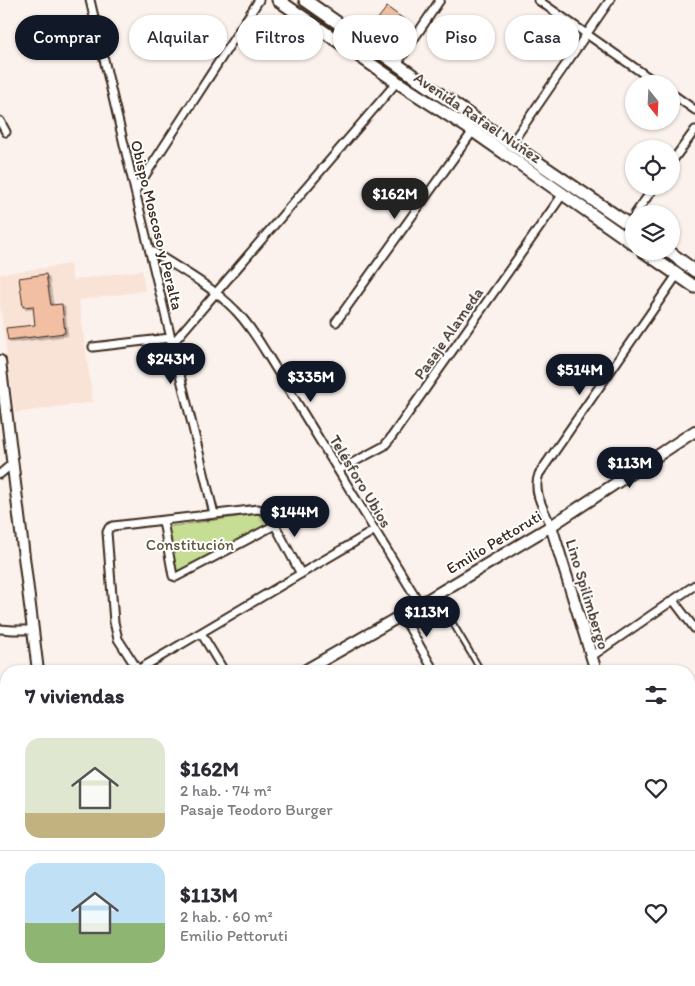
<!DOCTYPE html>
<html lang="es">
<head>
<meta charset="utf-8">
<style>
  :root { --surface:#fff; --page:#f7f7f7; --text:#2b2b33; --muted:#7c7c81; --line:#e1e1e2; --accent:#111827 }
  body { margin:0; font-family:Itim,sans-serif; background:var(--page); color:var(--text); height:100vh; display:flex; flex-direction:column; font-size:19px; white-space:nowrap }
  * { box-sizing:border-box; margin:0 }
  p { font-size:16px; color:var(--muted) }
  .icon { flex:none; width:28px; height:28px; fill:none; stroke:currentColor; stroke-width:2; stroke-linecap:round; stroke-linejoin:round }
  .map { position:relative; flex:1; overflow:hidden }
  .details { position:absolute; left:0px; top:665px; width:695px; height:321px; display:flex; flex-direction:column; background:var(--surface); border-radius:20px 20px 0 0; box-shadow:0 1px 4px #0004 }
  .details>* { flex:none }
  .banner { position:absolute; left:15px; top:15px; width:665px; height:45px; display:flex; gap:10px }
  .needle { width:32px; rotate:162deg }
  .tools { position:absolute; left:625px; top:75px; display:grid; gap:10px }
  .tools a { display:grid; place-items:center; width:55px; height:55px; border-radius:50%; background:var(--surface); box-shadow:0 1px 4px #0004; font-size:25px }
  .price { position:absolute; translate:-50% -42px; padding:0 11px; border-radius:18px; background:var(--accent); color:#fff; font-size:16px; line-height:32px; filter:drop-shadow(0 1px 2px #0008) }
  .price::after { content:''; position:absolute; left:50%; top:30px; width:15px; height:11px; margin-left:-8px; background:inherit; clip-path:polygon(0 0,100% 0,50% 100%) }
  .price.current { background:#222; color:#fff }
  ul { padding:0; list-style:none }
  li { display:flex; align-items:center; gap:15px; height:125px; padding:0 25px }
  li+li { border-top:1px solid var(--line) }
  li span { display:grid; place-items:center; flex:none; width:140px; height:100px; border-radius:15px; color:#555 }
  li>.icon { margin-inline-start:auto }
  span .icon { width:60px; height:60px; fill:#fffc; stroke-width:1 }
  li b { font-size:21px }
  h2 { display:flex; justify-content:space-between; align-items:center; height:60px; padding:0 25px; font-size:21px }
  .pill { padding:0 18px; border-radius:22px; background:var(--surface); box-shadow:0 1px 4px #0004; font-size:18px; line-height:45px }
  .pill.current { background:var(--accent); color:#fff }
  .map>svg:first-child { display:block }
</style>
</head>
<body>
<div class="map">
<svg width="695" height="986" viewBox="0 0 695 986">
  <defs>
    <filter id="shadow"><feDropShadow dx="2.5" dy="2.5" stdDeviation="0" flood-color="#0004"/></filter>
  </defs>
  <rect width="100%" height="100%" fill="#fcf2ed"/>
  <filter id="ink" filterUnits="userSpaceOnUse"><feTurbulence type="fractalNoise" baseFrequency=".02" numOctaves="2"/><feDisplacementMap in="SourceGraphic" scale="10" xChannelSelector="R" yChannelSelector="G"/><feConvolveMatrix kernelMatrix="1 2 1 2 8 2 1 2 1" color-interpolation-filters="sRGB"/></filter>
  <g filter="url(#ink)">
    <!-- built -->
    <path fill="#f9e3d7" d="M 70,264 L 73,280 L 142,270 L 145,291 L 79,300 L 93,402 L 15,413 L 0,307 L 0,274 Z"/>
    <!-- green -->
    <path fill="#c6de94" stroke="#808459" d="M 258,514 L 272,525 L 176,573 L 166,527 Z
      M 135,980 L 159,980 L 150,986 L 132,986 L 131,983 Z"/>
    <!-- building -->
    <path fill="#f2bfa3" stroke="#3b2a1e" filter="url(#shadow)" d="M 387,7 L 405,20 L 391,39 L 373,25 Z
      M 46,274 L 51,305 L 62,304 L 65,333 L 8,340 L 6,328 L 35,325 L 33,306 L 23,307 L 19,278 Z"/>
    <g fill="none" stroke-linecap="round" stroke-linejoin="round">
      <defs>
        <path id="lane" d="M 436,595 L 480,669
          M 128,980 L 129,986"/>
        <path id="street" d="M 90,0 L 135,191 L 214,514
          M 538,0 L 658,84
          M 397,64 L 440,0
          M 671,93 L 695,110
          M 0,121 L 6,132
          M 511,144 L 610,0
          M 671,163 L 695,130
          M 135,191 L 259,0
          M 635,214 L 655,186
          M 150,250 C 177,267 213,287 235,310 C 248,323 257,338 267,354 L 420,604
          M 336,322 L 473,131
          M 172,344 L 397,82
          M 93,347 L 170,338
          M 339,470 L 384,446 L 390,439 L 563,194
          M 0,474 L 13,463
          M 163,521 L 173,576 L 176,577 L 275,525
          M 551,526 C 544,509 532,492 539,474 L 677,275
          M 673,600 L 695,629
          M 402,615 L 434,671
          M 0,629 L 13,630 L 33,630
          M 201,633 L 224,671
          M 592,656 L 695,585
          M 138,670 L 118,639 L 114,622 L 107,532 L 109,528 L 113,526 L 258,509 L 265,511 L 269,514 L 301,574
          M 136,671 L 375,530
          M 0,767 L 6,771
          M 689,831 L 695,827
          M 0,962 L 6,962
          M 230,980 L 234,986
          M 434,980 L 438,986
          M 618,980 L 622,986
          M 161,986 L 167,980
          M 480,986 L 489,980"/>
        <path id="secondary" d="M 0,361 L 38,671
          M 551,526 L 596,671
          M 304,671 L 402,615 L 551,526 L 695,431
          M 76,980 L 77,986
          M 687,980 L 689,986"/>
        <path id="primary" d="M 278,0 L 397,82 L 473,131 L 634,244
          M 305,0 L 511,144 L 634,228
          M 643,251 L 695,287
          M 668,251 L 695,271
          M 0,805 L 6,806"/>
      </defs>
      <!-- lane casing -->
      <use href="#lane" stroke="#3b2a1e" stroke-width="8"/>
      <!-- street casing -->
      <use href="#street" stroke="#3b2a1e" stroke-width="11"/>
      <!-- secondary casing -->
      <use href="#secondary" stroke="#3b2a1e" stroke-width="14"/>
      <!-- primary casing -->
      <use href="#primary" stroke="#3b2a1e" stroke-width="15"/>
      <!-- lane -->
      <use href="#lane" stroke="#fff" stroke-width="4"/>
      <!-- street -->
      <use href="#street" stroke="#fff" stroke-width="7"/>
      <!-- secondary -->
      <use href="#secondary" stroke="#fff" stroke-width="10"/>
      <!-- primary -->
      <use href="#primary" stroke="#fff" stroke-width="11"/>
    </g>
  </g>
  <g text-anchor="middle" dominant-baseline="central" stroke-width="4" stroke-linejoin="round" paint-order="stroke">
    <!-- street labels -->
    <g font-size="16" fill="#3b2a1e" stroke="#fff">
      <text transform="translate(478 117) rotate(34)">Avenida Rafael Núñez</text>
      <text transform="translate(157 225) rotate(76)">Obispo Moscoso y Peralta</text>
      <text transform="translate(448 333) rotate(-55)">Pasaje Alameda</text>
      <text transform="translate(361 481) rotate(59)">Telésforo Ubios</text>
      <text transform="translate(494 542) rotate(-31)">Emilio Pettoruti</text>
      <text transform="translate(588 594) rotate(73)">Lino Spilimbergo</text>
    </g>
    <!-- park labels -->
    <g font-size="16" fill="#5e573c" stroke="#fff">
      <text x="190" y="544">Constitución</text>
    </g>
  </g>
</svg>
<div class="tools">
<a><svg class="needle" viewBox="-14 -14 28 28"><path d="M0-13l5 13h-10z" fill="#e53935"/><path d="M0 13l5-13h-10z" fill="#7c7c81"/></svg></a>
<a><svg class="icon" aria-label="locate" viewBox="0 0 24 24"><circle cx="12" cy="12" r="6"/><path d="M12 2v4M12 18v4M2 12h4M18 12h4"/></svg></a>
<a><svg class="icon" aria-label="layers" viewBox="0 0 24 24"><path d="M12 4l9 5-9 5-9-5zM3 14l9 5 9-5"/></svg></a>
</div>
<b class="price current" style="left:395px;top:220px">$162M</b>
<b class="price" style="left:171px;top:385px">$243M</b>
<b class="price" style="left:580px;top:396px">$514M</b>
<b class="price" style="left:311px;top:403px">$335M</b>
<b class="price" style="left:630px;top:489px">$113M</b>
<b class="price" style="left:295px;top:538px">$144M</b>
<b class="price" style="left:427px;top:638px">$113M</b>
<div class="banner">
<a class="pill current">Comprar</a>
<a class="pill">Alquilar</a>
<a class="pill">Filtros</a>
<a class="pill">Nuevo</a>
<a class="pill">Piso</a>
<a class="pill">Casa</a>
</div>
<section class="details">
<h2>7 viviendas<svg class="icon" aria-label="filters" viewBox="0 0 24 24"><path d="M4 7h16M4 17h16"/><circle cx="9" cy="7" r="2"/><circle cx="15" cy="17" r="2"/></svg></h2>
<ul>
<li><span style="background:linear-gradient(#dfe7d0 75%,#c2b280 0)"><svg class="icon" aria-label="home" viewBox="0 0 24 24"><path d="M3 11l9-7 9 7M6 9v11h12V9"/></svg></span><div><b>$162M</b><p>2 hab. · 74 m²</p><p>Pasaje Teodoro Burger</p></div><svg class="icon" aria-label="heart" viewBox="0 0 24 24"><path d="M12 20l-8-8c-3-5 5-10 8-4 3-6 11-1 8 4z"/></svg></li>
<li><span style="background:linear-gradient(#bfe0f5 60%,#8fb573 0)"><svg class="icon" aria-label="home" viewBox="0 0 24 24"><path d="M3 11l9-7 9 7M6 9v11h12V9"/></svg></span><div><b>$113M</b><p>2 hab. · 60 m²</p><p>Emilio Pettoruti</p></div><svg class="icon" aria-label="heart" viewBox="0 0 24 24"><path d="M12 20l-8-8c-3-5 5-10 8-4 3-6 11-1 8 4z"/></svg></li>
</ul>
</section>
</div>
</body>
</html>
